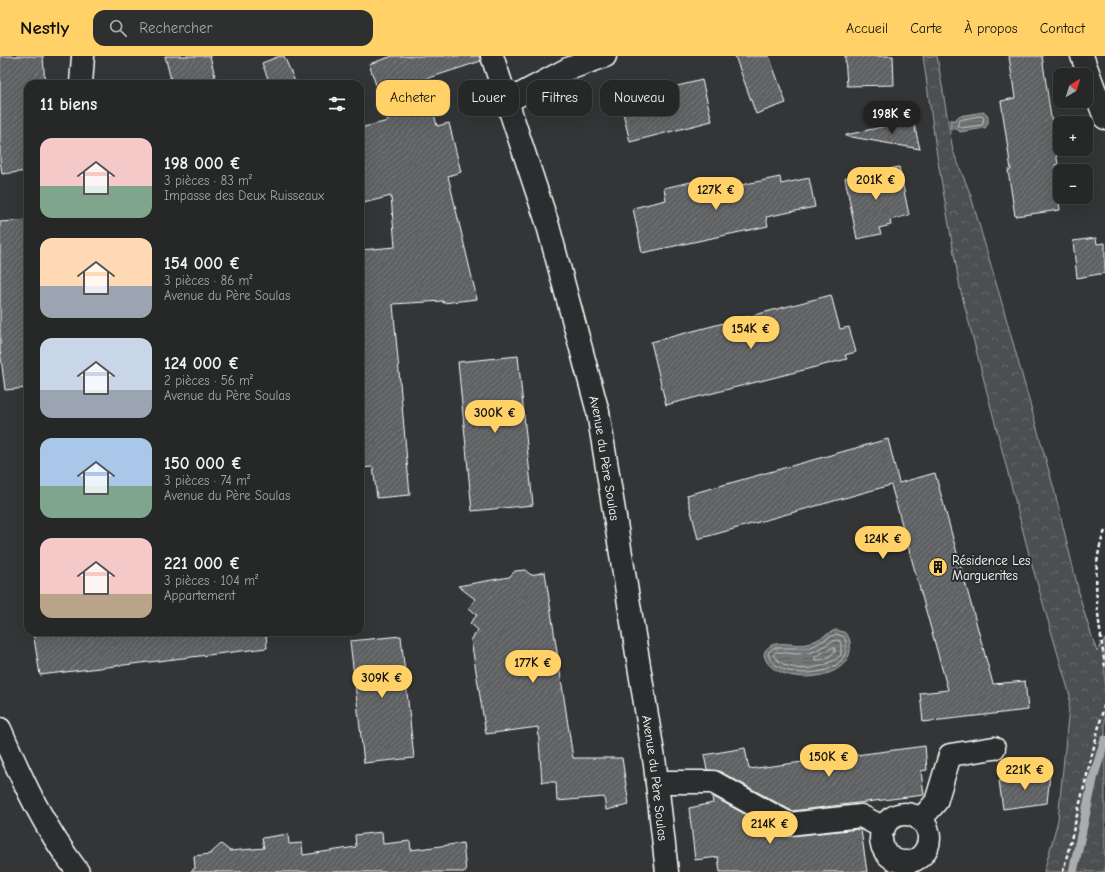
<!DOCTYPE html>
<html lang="fr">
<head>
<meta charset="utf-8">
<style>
  :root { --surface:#262828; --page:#2e3030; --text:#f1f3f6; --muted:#a4a6a8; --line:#424445; --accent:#ffd166 }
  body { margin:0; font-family:"Comic Neue",sans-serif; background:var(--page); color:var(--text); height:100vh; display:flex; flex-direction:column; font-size:15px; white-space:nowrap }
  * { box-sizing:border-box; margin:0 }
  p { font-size:13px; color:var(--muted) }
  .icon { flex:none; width:22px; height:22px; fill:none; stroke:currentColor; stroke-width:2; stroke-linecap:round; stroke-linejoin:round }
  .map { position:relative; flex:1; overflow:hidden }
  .sheet { position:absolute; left:24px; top:24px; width:340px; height:556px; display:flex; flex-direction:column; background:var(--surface); border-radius:12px; box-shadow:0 4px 16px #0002,0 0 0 1px var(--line) }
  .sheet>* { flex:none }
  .top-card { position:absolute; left:376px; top:24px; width:380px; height:36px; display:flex; gap:8px }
  .needle { width:26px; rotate:38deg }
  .fabs { position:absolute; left:1053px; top:12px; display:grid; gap:8px }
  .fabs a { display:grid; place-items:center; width:40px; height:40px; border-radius:8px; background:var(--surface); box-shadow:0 4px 16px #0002,0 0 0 1px var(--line); font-size:20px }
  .price { position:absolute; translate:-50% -34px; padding:0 9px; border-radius:14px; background:var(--accent); color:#111; font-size:13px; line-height:26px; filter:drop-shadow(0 1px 2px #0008) }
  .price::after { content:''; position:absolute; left:50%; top:24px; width:12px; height:9px; margin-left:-6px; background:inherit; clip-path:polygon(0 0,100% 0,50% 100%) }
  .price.selected { background:#222; color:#fff }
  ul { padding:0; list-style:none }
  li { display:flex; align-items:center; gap:12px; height:100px; padding:0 16px }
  li span { display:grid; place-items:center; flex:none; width:112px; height:80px; border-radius:12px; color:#555 }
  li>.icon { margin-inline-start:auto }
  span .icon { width:48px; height:48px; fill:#fffc; stroke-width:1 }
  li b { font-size:17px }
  h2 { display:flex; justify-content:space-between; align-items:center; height:48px; padding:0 16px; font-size:17px }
  .chip { padding:0 14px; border-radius:12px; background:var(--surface); box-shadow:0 4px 16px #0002,0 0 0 1px var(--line); font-size:14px; line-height:36px }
  .chip.selected { background:var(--accent); color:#111 }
  header { display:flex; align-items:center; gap:24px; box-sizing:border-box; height:56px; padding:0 20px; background:var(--accent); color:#111 }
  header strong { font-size:19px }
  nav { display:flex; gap:22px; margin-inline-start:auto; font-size:14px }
  .search { width:280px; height:36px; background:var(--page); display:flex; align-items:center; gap:10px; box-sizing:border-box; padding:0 14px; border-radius:12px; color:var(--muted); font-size:15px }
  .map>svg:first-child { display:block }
</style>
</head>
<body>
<header>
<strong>Nestly</strong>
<div class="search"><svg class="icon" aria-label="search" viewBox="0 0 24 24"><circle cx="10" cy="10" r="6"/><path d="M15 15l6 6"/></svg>Rechercher</div>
<nav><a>Accueil</a><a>Carte</a><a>À propos</a><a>Contact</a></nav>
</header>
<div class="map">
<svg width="1105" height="816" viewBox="0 0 1105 816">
  <defs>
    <pattern id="forest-crowns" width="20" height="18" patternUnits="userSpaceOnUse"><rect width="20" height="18" fill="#4c4f50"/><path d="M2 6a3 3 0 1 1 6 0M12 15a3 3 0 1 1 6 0" fill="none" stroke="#67696a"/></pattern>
    <pattern id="water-rules" width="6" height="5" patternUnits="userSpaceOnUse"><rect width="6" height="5" fill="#737576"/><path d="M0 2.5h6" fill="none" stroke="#606061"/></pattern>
    <pattern id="building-hatch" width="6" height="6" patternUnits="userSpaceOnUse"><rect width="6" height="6" fill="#5f6162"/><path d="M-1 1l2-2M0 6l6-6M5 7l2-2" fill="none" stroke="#77797a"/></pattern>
  </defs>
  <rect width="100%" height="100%" fill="#333536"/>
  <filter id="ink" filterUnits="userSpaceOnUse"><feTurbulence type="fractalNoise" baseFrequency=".025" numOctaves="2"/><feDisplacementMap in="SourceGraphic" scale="8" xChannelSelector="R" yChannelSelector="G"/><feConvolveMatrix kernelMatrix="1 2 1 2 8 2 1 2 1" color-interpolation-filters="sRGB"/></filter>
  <g filter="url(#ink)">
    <!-- forest -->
    <path fill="url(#forest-crowns)" stroke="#a6a7a8" d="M 923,0 L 937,0 L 953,95 L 970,137 L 1001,244 L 1054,433 L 1083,553 L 1097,596 L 1105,583 L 1105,816 L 1044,816 L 1058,764 L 1070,640 L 1031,506 L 960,232 L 937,100 Z"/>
    <!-- water -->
    <path fill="url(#water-rules)" stroke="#abacad" d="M 983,56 L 987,58 C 989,63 989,68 985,72 L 960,76 L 957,73 L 951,74 L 950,64 L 955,64 L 959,60 Z
      M 835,574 C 843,575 849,577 850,586 C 857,631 765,630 764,597 C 773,579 794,593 810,587 C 818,584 827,578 835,574 Z"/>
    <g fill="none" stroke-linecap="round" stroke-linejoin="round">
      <!-- shore -->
      <path stroke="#c7c8c8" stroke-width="1" d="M 981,60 L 984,62 L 982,69 L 962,72 L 957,69 L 960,64 Z
        M 836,578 C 842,579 846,581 846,588 C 850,625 772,625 768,597 L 773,592 L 809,592 Z
        M 836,584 L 839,584 L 841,588 L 841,599 C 825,614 788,620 773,599 L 776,596 L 797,598 L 810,597 Z
        M 832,592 L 835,592 L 835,596 L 825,603 L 815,604 L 815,601 Z"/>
      <!-- stream -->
      <path stroke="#abacad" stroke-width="9" d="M 1073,816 L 1094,719 L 1105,684"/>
    </g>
    <!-- building -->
    <path fill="url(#building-hatch)" stroke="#fff" d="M 0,0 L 43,0 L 45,28 L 28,28 L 28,115 L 2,118 L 0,104 Z
      M 165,0 L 210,0 L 217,28 L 172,28 Z
      M 280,0 L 284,0 L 296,28 L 270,28 L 262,7 Z
      M 393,0 L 480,0 L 481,5 L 426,23 L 437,70 L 449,67 L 461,116 L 448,120 L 477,243 L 443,247 L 443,245 L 393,248 L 410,439 L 377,442 L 373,411 L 360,412 L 360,194 L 395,191 L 391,140 L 360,148 L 360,72 L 388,65 L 369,8 Z
      M 735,0 L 769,0 L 786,47 L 756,58 Z
      M 845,0 L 893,0 L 894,29 L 847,30 Z
      M 1009,0 L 1042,0 L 1058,109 L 1055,109 L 1060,154 L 1015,160 L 1008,114 L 1011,114 L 1001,45 L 1015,42 Z
      M 702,24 L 712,65 L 630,86 L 620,44 Z
      M 913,64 L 920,93 L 846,80 L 846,79 Z
      M 899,111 L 909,159 L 890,164 L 891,169 L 879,172 L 881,178 L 857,183 L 845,122 Z
      M 780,121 L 781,128 L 809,122 L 815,151 L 766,161 L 768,170 L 642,197 L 633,152 L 666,144 L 664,132 L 709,122 L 712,135 Z
      M 28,164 L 28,332 L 5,334 L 0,294 L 0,166 Z
      M 1096,182 L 1097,188 L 1105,187 L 1105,217 L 1077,222 L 1073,185 Z
      M 831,239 L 840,273 L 849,271 L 856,296 L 845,299 L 847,303 L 666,349 L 651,286 Z
      M 518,300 L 533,449 L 472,455 L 458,306 Z
      M 888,383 L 899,427 L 935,417 L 993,628 L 1025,625 L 1028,654 L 923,666 L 920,637 L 948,634 L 891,429 L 698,483 L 687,439 Z
      M 525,514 L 531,519 L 545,516 L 573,702 L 622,702 L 629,749 L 606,754 L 604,741 L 557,745 L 556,726 L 542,726 L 538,671 L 486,678 L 471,584 L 478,574 L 470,567 L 477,559 L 469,552 L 475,543 L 458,530 L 509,521 L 515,515 Z
      M 33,576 L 266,576 L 267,592 L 40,619 Z
      M 401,580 L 414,702 L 364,707 L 350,585 Z
      M 925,690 L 927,714 L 921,715 L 924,739 L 792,755 L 719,715 L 707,714 L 704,699 L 745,692 L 749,713 Z
      M 1050,718 L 1047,747 L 1003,753 L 999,725 Z
      M 712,740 L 783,779 L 790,780 L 859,773 L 861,774 L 867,816 L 720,816 L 718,801 L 695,804 L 689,752 L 713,747 Z
      M 382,776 L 383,788 L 410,785 L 411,794 L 463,787 L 466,816 L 190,816 L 195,812 L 194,800 L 210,798 L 221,788 L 230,795 L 264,792 L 262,782 L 288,778 L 289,788 L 302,787 L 303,799 L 356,791 L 355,779 Z"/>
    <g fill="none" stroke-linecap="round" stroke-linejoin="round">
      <defs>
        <path id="minor" d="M 1082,0 L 1105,62
          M 81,28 L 83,0
          M 508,45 L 568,13 L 605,0
          M 0,673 C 23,726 43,770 78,816
          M 657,726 L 713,726 L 789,768 L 861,760 L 884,772
          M881 782a24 24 0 1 1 48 0a24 24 0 1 1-48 0Z
          M 920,764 L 936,746 L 950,699 L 994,692"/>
        <g id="major">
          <path id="s1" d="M 492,0 L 547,166 L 598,356 L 655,709 L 667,816"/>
        </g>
      </defs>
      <!-- minor casing -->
      <use href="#minor" stroke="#fff" stroke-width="25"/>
      <!-- major casing -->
      <use href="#major" stroke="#fff" stroke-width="25"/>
      <!-- path -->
      <path stroke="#fff" stroke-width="2.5" stroke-dasharray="4 3" stroke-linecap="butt" d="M 1105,475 C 1088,514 1100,570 1105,611
        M 1063,816 L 1105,646"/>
      <!-- minor -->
      <use href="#minor" stroke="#2a2d2e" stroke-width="22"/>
      <!-- major -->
      <use href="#major" stroke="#2a2d2e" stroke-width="22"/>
    </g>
  </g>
  <!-- icons -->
  <defs>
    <symbol id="building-disc" viewBox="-11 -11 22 22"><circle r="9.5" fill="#ffd166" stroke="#2a2d2e"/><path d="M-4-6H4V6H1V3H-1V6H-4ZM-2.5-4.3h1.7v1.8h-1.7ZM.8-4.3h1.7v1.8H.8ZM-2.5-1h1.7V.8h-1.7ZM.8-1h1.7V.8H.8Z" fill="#111"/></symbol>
  </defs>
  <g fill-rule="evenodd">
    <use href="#building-disc" x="927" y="500" width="22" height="22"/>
  </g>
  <g text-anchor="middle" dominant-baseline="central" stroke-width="4" stroke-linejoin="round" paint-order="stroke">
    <!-- street labels -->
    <g font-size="13" fill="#fff" stroke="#2a2d2e">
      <text stroke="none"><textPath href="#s1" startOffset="418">Avenue du Père Soulas</textPath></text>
      <text stroke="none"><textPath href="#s1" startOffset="742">Avenue du Père Soulas</textPath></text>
    </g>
    <!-- poi labels -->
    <g font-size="13" fill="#fff" stroke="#2a2d2e" text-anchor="start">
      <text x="952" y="504">Résidence Les<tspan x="952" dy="15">Marguerites</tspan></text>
    </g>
  </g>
</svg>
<div class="fabs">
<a><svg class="needle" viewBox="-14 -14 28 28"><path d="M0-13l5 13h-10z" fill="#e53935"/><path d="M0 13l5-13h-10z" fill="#a4a6a8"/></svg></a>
<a>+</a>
<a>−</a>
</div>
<b class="price selected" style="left:892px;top:79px">198K €</b>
<b class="price" style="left:876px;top:145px">201K €</b>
<b class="price" style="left:716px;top:155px">127K €</b>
<b class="price" style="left:751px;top:294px">154K €</b>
<b class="price" style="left:495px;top:378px">300K €</b>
<b class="price" style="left:883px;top:504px">124K €</b>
<b class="price" style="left:533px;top:628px">177K €</b>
<b class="price" style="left:382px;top:643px">309K €</b>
<b class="price" style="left:829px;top:722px">150K €</b>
<b class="price" style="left:1025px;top:735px">221K €</b>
<b class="price" style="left:770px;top:789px">214K €</b>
<div class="top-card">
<a class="chip selected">Acheter</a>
<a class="chip">Louer</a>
<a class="chip">Filtres</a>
<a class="chip">Nouveau</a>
</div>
<section class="sheet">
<h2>11 biens<svg class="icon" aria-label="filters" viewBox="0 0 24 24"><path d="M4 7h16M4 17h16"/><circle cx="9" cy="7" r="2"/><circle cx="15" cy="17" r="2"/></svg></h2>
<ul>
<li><span style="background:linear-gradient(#f6c9c9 60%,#7fa58c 0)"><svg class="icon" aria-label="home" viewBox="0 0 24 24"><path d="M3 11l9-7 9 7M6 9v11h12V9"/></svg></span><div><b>198 000 €</b><p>3 pièces · 83 m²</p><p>Impasse des Deux Ruisseaux</p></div></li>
<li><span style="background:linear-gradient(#ffd9b3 60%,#9aa5b1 0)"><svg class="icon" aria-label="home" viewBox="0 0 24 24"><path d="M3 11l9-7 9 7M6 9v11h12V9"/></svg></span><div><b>154 000 €</b><p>3 pièces · 86 m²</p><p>Avenue du Père Soulas</p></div></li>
<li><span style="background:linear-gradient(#c9d6e8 65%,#9aa5b1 0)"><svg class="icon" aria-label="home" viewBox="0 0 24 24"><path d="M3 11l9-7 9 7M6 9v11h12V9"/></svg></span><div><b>124 000 €</b><p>2 pièces · 56 m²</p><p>Avenue du Père Soulas</p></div></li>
<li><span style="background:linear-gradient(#a9c7e8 60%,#7fa58c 0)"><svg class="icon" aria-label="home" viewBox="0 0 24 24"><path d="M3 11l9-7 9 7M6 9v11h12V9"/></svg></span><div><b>150 000 €</b><p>3 pièces · 74 m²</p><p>Avenue du Père Soulas</p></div></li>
<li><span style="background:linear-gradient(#f6c9c9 70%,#b9a48a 0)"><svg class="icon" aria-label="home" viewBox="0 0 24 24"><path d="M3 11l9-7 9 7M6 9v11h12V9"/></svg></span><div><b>221 000 €</b><p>3 pièces · 104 m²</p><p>Appartement</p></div></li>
</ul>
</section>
</div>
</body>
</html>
